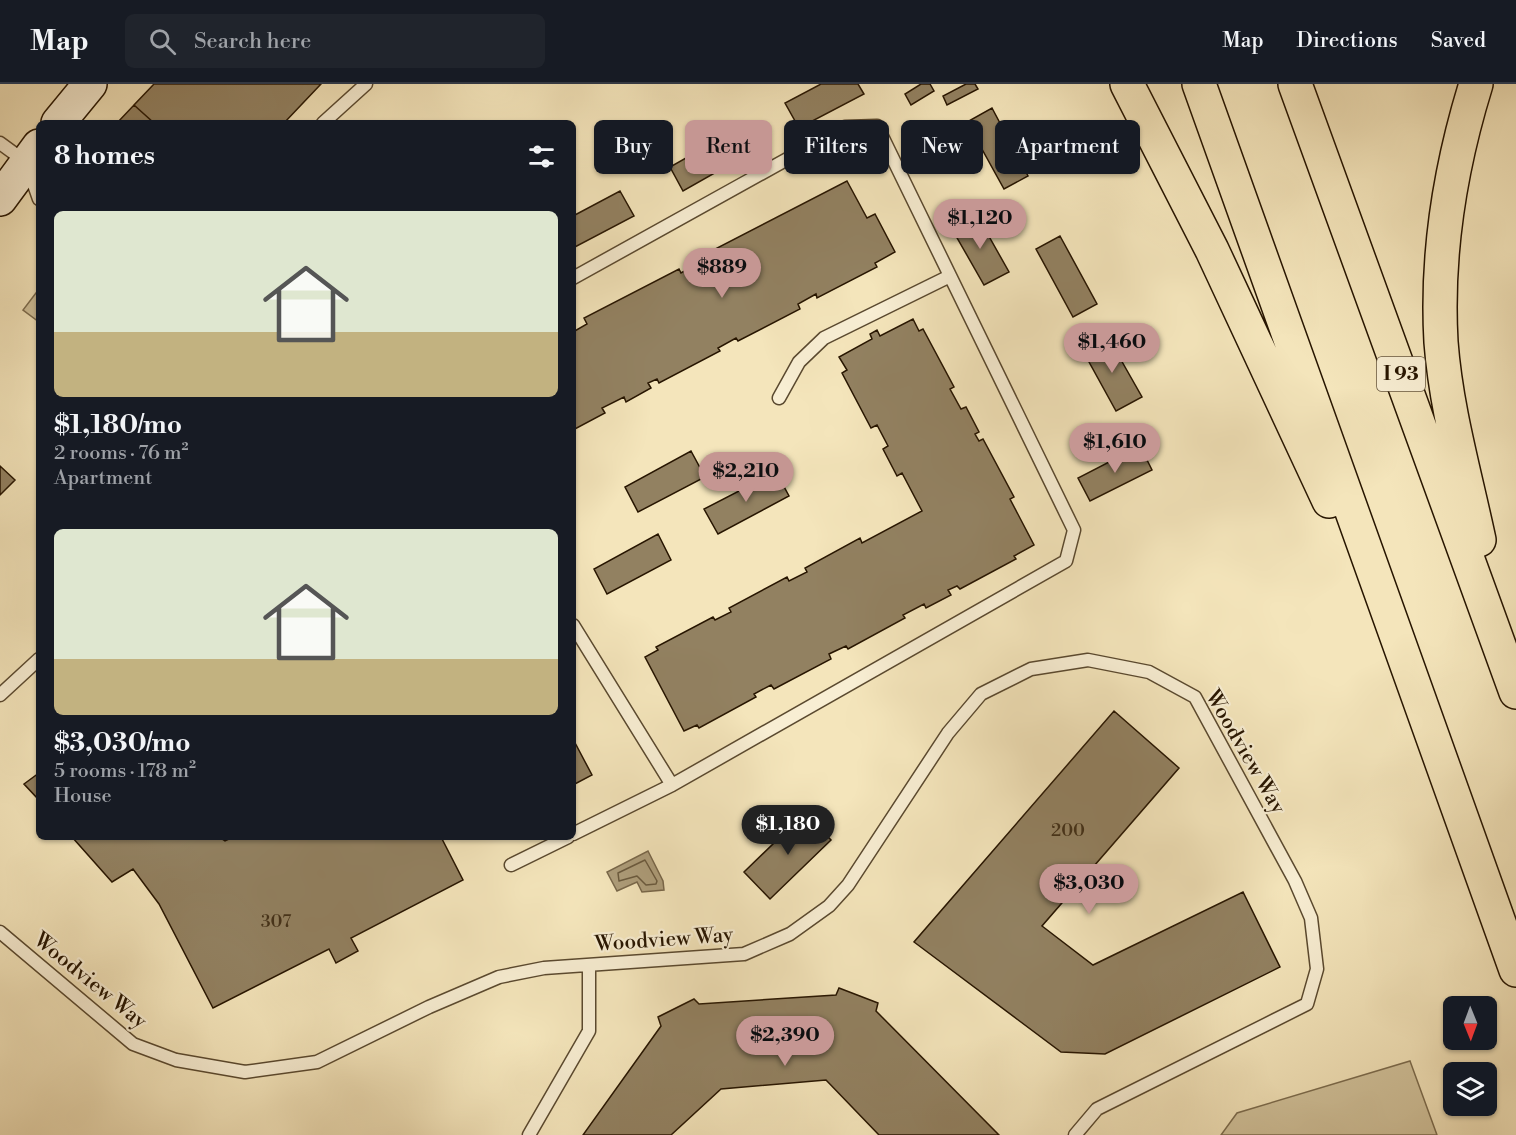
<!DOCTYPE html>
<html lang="en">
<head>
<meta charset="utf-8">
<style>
  :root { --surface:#171b24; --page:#20242c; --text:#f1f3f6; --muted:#9ea1a6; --line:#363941; --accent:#c59692 }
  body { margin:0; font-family:"Libre Bodoni",serif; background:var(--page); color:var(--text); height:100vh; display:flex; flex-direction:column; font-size:22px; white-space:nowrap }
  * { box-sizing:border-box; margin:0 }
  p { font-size:20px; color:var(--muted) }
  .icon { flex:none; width:33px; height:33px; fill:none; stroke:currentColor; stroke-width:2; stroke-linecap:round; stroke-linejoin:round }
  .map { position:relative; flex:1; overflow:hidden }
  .panel { position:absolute; left:36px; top:36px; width:540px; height:720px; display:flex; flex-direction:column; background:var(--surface); border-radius:9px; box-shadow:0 2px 4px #0004 }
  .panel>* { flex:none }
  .top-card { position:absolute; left:594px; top:36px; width:570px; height:54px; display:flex; gap:12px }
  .needle { width:39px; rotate:179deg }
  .fabs { position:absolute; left:1443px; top:912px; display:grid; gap:12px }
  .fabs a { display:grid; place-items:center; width:54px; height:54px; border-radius:9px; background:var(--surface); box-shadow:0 2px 4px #0004; font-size:30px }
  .price { position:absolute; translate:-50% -51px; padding:0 14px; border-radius:21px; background:var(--accent); color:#111; font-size:20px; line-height:39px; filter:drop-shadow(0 2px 3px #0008) }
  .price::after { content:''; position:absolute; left:50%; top:36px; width:18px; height:14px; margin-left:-9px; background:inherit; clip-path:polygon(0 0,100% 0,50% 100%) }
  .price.selected { background:#222; color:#fff }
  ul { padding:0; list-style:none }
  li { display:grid; align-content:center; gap:12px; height:318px; padding:0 18px }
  li span { display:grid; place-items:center; height:186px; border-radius:9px; color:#555 }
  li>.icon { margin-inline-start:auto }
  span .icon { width:108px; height:108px; fill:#fffc; stroke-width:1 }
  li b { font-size:26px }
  h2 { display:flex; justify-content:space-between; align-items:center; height:72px; padding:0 18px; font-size:26px }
  .tag { padding:0 21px; border-radius:9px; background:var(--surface); box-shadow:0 2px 4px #0004; font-size:21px; line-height:54px }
  .tag.selected { background:var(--accent); color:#111 }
  header { display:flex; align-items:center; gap:36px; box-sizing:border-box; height:84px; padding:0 30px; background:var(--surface); border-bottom:2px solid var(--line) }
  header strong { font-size:28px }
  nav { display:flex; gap:33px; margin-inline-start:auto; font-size:21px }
  .search { width:420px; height:54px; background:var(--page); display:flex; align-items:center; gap:15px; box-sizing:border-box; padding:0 21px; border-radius:9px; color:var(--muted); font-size:22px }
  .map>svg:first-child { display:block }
</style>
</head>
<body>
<header>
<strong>Map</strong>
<div class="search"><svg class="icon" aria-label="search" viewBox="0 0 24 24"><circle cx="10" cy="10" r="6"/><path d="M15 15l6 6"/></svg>Search here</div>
<nav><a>Map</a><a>Directions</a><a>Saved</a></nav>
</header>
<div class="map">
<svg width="1516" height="1051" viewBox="0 0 1516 1051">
  <rect width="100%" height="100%" fill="#f4e5bb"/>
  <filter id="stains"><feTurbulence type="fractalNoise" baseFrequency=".00333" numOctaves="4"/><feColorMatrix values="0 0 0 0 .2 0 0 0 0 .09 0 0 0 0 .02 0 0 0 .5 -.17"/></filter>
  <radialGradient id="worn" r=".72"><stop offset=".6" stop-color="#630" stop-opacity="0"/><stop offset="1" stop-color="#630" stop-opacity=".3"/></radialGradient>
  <!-- green -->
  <path fill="#d1c29b" stroke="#7c6c4e" stroke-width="1.5" d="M 39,205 L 39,238 L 23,226 Z
    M 1410,977 L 1437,1051 L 1221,1051 L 1237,1029 Z"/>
  <!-- water -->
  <path fill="#ae9e7b" stroke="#78674a" stroke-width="1.5" d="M 648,767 L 663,797 L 664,806 L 642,808 L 637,798 L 617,807 L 607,788 Z"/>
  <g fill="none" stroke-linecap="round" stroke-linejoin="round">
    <!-- shore -->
    <path stroke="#6a5a3e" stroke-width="1.5" d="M 645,776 L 657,797 L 656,800 L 646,801 L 637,792 L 619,797 L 618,789 Z"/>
  </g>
  <!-- building -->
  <path fill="#928161" stroke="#271500" stroke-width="1.5" d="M 154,0 L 321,0 L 284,39 L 154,39 L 134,21 Z
    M 821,0 L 858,0 L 864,10 L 799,44 L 785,19 Z
    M 921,0 L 930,0 L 934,7 L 911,21 L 905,10 Z
    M 966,0 L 975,0 L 978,5 L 947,21 L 943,12 Z
    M 134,21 L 154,39 L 117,39 Z
    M 992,24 L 1028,92 L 1004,105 L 967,38 Z
    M 737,45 L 750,69 L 683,107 L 670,83 Z
    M 847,97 L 867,134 L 875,130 L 895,168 L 875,179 L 877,183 L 817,214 L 816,210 L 798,220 L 800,225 L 738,257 L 736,254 L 718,264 L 720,267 L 659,299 L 657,295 L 648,299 L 651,304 L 626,318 L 624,313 L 602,324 L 605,329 L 573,346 L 573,248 L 587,240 L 584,234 L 679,185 L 681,189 L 697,180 L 694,176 Z
    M 620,107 L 634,132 L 573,164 L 573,132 Z
    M 977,131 L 1009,188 L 984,201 L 952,145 Z
    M 1060,152 L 1097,220 L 1073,233 L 1036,165 Z
    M 913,235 L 919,247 L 923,245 L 954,303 L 950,305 L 961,325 L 966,323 L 979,348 L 975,350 L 979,357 L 983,355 L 1014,413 L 1010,415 L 1034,461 L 1014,472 L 1016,475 L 960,505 L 957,502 L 948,506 L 951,511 L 926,524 L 924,520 L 903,531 L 905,534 L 848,565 L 846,562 L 829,570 L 831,575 L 774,605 L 771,601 L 754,610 L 756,613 L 699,644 L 697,641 L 684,647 L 645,573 L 658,566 L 656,563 L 713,533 L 715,536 L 731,528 L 729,524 L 787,493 L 789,497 L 807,488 L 805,484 L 860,454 L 862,459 L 922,427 L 902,389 L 897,392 L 883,365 L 888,362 L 877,341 L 871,344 L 842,289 L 847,286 L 839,273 L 872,255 L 870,250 L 877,246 L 880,252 Z
    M 1108,253 L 1142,313 L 1116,327 L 1083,267 Z
    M 1140,362 L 1152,386 L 1090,417 L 1078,394 Z
    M 691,367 L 705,393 L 638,428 L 625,403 Z
    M 0,382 L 15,396 L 0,411 Z
    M 776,388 L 789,412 L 718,450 L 704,425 Z
    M 658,450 L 671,476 L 607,510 L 594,485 Z
    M 1114,627 L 1179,684 L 1042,842 L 1093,881 L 1243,808 L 1280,883 L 1105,970 L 1061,968 L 914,858 Z
    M 573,655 L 592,691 L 573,701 Z
    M 39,689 L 39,716 L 24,700 Z
    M 805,729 L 831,756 L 770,815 L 744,788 Z
    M 72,753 L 219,753 L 225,757 L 233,753 L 441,753 L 463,796 L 351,854 L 358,867 L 336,879 L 329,865 L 213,924 L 159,820 L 133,785 L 112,798 Z
    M 839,904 L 878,919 L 876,927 L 999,1051 L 879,1051 L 826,996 L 721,1005 L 671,1051 L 583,1051 L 661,942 L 658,933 L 694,915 L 699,920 L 836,911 Z"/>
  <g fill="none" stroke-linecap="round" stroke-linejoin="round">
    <defs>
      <path id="lane" d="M 323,39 L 366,0
        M 0,59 L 26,78 L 39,115
        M 573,194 L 845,43 L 877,42 L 1074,446 L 1066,477 L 672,701 L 573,750
        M 779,314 L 799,278 L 824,254 L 950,192
        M 573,541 L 672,701
        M 0,611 L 39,575
        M 511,781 L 568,753
        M 0,848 L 133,960 L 176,976 L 245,988 L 317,978 L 429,923 L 499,893 L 544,884 L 744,870 L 790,850 L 829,822 L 848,801 L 948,649 L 981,610 L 1031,585 L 1088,576 L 1149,588 L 1195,613 L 1295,797 L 1311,834 L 1317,885 L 1307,920 L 1097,1025 L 1075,1051
        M 529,1051 L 589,947 L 589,882"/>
      <path id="secondary" d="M 58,39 L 90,0
        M 0,115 L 39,62"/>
      <path id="highway" d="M 1127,0 L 1212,166 L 1329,417
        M 1199,0 L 1516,886
        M 1295,0 L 1516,608
        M 1476,0 C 1450,84 1436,170 1441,258 C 1446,325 1465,390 1479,456"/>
    </defs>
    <!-- lane casing -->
    <use href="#lane" stroke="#5a492f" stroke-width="15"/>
    <!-- secondary casing -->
    <use href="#secondary" stroke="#271500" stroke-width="36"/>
    <!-- highway casing -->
    <use href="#highway" stroke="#271500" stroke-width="36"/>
    <!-- lane -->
    <use href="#lane" stroke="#f8eed3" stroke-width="12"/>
    <!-- secondary -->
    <use href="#secondary" stroke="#f8eed3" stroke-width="33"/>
    <!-- highway -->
    <use href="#highway" stroke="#f4e5bb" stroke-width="33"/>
  </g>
  <g text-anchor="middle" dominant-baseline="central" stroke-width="4.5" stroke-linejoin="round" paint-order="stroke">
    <!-- number labels -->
    <g font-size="18" fill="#423018">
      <text x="1068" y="746">200</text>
      <text x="276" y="837">307</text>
    </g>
    <!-- shield labels -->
    <rect fill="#f8eed3" stroke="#66563f" stroke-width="1.5" x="1377" y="273" width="48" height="34" rx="4.5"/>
    <g font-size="20" font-weight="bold" fill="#271500">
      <text x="1401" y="290">I 93</text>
    </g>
    <!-- street labels -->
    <g font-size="21" fill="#271500" stroke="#f8eed3">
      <text transform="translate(1245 668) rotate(60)">Woodview Way</text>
      <text transform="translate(664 856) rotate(-4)">Woodview Way</text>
      <text transform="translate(90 897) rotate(39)">Woodview Way</text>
    </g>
  </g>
  <rect width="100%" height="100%" filter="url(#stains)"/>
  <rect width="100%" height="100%" fill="url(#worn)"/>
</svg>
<div class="fabs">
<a><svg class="needle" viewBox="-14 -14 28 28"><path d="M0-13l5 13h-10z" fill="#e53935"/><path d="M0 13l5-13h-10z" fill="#9ea1a6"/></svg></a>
<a><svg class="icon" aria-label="layers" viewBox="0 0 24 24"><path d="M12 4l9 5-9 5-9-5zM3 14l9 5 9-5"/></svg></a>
</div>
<b class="price" style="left:980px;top:166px">$1,120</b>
<b class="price" style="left:722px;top:215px">$889</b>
<b class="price" style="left:1112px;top:290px">$1,460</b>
<b class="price" style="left:1115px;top:390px">$1,610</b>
<b class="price" style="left:746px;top:419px">$2,210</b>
<b class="price selected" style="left:788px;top:772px">$1,180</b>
<b class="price" style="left:1089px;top:831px">$3,030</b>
<b class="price" style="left:785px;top:983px">$2,390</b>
<div class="top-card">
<a class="tag">Buy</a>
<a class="tag selected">Rent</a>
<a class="tag">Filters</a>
<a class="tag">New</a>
<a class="tag">Apartment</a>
</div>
<section class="panel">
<h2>8 homes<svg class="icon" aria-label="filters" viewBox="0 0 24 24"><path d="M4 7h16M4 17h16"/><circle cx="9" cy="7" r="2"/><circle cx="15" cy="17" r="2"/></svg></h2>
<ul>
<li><span style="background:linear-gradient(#dfe7d0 65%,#c2b280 0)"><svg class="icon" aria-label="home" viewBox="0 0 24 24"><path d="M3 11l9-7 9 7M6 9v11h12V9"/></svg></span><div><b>$1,180/mo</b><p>2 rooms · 76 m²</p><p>Apartment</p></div></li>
<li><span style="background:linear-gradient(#dfe7d0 70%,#c2b280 0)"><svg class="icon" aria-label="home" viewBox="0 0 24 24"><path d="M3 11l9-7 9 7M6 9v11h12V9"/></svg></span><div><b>$3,030/mo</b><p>5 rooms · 178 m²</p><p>House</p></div></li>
</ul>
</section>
</div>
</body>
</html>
